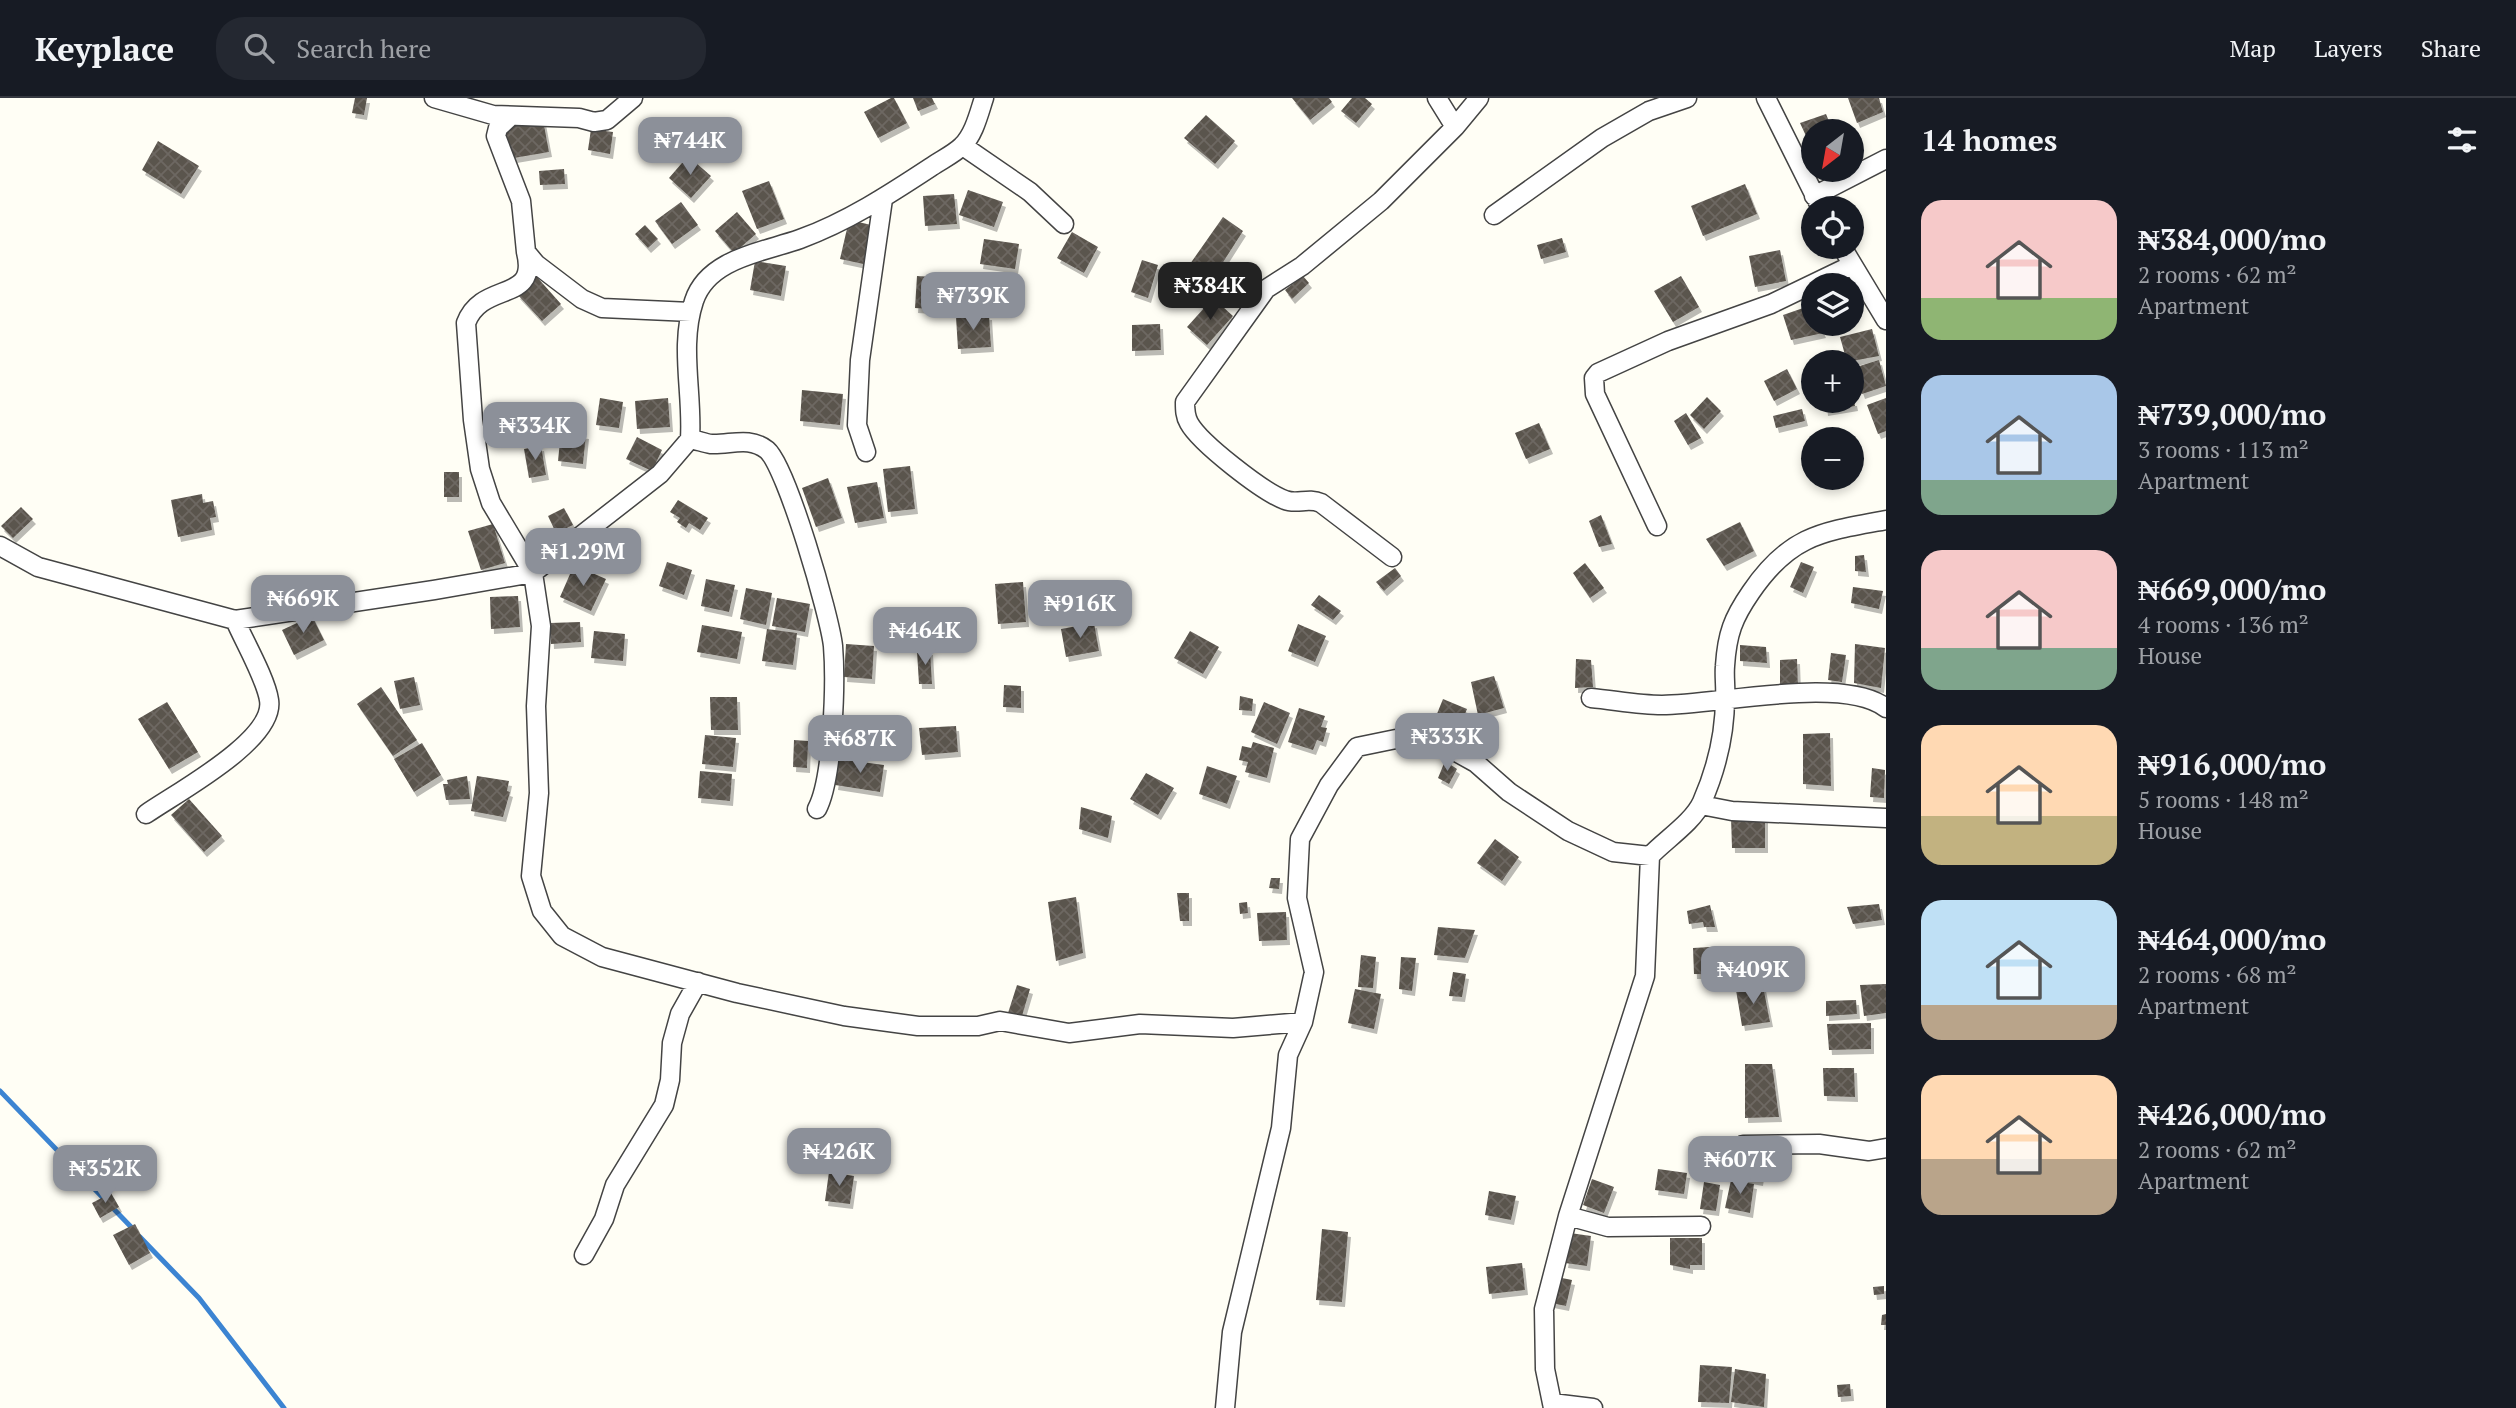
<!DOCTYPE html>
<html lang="en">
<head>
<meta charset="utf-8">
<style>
  :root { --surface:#171b24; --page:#242831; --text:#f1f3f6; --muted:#9ea1a6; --line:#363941; --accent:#8c9099 }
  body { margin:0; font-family:"PT Serif",serif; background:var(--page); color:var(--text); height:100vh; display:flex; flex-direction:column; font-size:26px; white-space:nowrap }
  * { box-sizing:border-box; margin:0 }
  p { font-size:23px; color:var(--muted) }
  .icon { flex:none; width:38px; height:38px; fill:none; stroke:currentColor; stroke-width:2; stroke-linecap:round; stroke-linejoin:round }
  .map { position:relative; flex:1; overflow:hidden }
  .side { display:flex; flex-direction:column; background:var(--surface); width:630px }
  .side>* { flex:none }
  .needle { width:46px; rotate:211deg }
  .buttons { position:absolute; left:1801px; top:21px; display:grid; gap:14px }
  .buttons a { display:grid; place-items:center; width:63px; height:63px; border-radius:50%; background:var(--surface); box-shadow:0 4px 10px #0003; font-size:35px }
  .price { position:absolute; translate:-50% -60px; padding:0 16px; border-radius:14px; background:var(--accent); color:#fff; font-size:23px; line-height:46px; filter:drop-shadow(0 2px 4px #0008) }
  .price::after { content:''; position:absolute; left:50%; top:42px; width:21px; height:16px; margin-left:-10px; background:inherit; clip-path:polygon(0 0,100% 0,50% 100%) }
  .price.on { background:#222; color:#fff }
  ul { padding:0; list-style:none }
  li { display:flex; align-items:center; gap:21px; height:175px; padding:0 35px }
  li span { display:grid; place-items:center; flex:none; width:196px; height:140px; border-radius:21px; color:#555 }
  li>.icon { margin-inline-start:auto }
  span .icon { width:84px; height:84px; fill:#fffc; stroke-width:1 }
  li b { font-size:30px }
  h2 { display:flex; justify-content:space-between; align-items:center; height:84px; padding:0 35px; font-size:30px }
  header { display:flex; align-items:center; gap:42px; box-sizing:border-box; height:98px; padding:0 35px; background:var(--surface); border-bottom:2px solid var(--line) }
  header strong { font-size:33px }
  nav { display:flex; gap:38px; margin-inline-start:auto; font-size:24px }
  .search { width:490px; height:63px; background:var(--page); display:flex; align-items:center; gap:18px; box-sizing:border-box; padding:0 24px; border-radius:28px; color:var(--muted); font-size:26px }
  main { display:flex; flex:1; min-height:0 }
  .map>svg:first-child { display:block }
</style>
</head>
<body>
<header>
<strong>Keyplace</strong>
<div class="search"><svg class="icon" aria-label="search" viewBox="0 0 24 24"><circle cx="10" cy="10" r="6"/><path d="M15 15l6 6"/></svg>Search here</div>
<nav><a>Map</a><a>Layers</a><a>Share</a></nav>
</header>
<main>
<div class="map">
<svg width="1886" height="1310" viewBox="0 0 1886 1310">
  <defs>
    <pattern id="building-cross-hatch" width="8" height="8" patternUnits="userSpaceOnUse" patternTransform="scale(1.75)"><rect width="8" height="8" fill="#5a544d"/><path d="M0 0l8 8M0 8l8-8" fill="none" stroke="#6d6862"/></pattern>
    <filter id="shadow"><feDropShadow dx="3" dy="5" stdDeviation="0" flood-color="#0004"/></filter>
  </defs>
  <rect width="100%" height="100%" fill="#fffef5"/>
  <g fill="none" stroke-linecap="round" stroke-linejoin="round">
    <!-- stream -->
    <path stroke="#3c84d2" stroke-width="5" d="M 0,993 L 134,1132
      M 140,1139 L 199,1200 L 284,1310"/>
  </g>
  <!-- building -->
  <path fill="url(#building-cross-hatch)" filter="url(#shadow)" d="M 355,0 L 367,0 L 364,17 L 352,15 Z
    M 891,0 L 894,0 L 907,25 L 878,40 L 864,14 Z
    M 913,0 L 932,0 L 935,6 L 918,13 Z
    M 1292,0 L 1329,0 L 1332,4 L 1310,22 Z
    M 1352,0 L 1365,0 L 1372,6 L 1356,25 L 1341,13 Z
    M 1848,0 L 1879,0 L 1883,14 L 1857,25 Z
    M 1826,16 L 1833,33 L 1813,33 L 1813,53 L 1800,25 Z
    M 1206,17 L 1235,43 L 1215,66 L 1184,40 Z
    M 543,22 L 549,54 L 508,61 L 502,29 Z
    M 591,31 L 613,34 L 610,56 L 588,52 Z
    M 158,43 L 199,68 L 181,96 L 142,72 Z
    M 688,58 L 711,78 L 691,100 L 669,80 Z
    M 564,71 L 565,86 L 540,87 L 539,73 Z
    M 769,83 L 784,121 L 757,131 L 742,93 Z
    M 1745,86 L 1757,116 L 1703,138 L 1691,108 Z
    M 968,92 L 1003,104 L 994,129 L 959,117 Z
    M 954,96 L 957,126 L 925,128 L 923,98 Z
    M 681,104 L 698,127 L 672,146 L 655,123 Z
    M 737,114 L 756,136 L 734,155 L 715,133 Z
    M 1223,119 L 1243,133 L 1213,180 L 1190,166 Z
    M 849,122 L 876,128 L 868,167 L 840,161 Z
    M 645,127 L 658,141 L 648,150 L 635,136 Z
    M 1072,134 L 1098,149 L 1084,175 L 1057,160 Z
    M 1562,140 L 1566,154 L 1541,161 L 1537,147 Z
    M 984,141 L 1019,146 L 1015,171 L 980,166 Z
    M 1780,152 L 1786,183 L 1755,189 L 1749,158 Z
    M 1142,162 L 1158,167 L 1148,200 L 1131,194 Z
    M 755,163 L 786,168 L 781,198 L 750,192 Z
    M 536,178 L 561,206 L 542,223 L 517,196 Z
    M 917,178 L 947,180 L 944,212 L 915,210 Z
    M 1303,178 L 1309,185 L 1292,201 L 1285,192 Z
    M 1681,178 L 1699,209 L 1673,224 L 1654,193 Z
    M 954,180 L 986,181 L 985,212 L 953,211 Z
    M 1213,200 L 1233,218 L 1207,247 L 1187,229 Z
    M 1812,207 L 1813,226 L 1819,226 L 1823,235 L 1791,242 L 1783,217 Z
    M 989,217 L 991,249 L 958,251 L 956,219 Z
    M 1160,226 L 1161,252 L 1132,253 L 1132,227 Z
    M 1872,231 L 1879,258 L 1847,264 L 1840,239 Z
    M 1879,262 L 1886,288 L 1862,296 L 1853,270 Z
    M 1787,271 L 1797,291 L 1774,303 L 1764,283 Z
    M 802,292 L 843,296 L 840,327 L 800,323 Z
    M 1707,299 L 1721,313 L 1704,331 L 1690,317 Z
    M 600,300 L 623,304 L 619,330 L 596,327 Z
    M 668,300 L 670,329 L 637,331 L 635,303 Z
    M 1886,300 L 1886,333 L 1878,336 L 1867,307 Z
    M 1824,303 L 1854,303 L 1855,308 L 1825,313 Z
    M 1802,311 L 1805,323 L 1776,330 L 1773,318 Z
    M 1686,315 L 1701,340 L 1688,347 L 1674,323 Z
    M 1539,325 L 1550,351 L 1526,361 L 1515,335 Z
    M 561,333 L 586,336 L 583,366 L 558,363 Z
    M 637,339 L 662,352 L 652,373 L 626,361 Z
    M 541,348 L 546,377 L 529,380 L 524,351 Z
    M 910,368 L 915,411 L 888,414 L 883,371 Z
    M 444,374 L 459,374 L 459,399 L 444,399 Z
    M 828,380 L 842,420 L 816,429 L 802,390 Z
    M 877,384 L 884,420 L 855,425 L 847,389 Z
    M 202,396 L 203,405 L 213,403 L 216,419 L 210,420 L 212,432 L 178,439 L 171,402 Z
    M 678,402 L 708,420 L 700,432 L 689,425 L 686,430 L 677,424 L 680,420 L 670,414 Z
    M 21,409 L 33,421 L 13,440 L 1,428 Z
    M 564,410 L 573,427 L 556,435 L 548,418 Z
    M 1601,417 L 1612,446 L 1599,449 L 1589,423 Z
    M 1740,424 L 1754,453 L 1724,468 L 1706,441 Z
    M 493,426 L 505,465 L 481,472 L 468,433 Z
    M 1864,457 L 1866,474 L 1855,473 L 1855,458 Z
    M 667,464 L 692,472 L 684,497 L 659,488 Z
    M 1801,464 L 1814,469 L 1803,495 L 1790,489 Z
    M 1585,465 L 1604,490 L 1590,500 L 1573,475 Z
    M 574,467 L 606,481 L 591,513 L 560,499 Z
    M 1395,470 L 1401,478 L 1384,493 L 1376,484 Z
    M 706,481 L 735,487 L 729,514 L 701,508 Z
    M 1023,484 L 1026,524 L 998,526 L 995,486 Z
    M 1853,489 L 1883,493 L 1879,511 L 1851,505 Z
    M 746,490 L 772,495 L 766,527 L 740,521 Z
    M 1319,497 L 1341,513 L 1333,522 L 1311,507 Z
    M 518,498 L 520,529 L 491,531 L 490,499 Z
    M 777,500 L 810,506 L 805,534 L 772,528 Z
    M 312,518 L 324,542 L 294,557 L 282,532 Z
    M 580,524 L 581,544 L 551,546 L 550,525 Z
    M 1094,525 L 1099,553 L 1066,559 L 1061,531 Z
    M 1298,526 L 1326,538 L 1315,564 L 1288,553 Z
    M 702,527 L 742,534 L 737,561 L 697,554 Z
    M 767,531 L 797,535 L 793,567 L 762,563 Z
    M 594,533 L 625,536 L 623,563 L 591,560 Z
    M 1190,533 L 1219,549 L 1203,576 L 1174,560 Z
    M 846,546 L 874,548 L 872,581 L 844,579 Z
    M 1855,546 L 1885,550 L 1881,590 L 1854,585 Z
    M 1740,547 L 1766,549 L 1767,565 L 1740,563 Z
    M 930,552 L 932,586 L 919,586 L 917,553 Z
    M 1831,555 L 1846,557 L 1842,584 L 1828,582 Z
    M 1576,561 L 1591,562 L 1593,589 L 1575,590 Z
    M 1797,561 L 1798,589 L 1780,591 L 1780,562 Z
    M 1494,578 L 1504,610 L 1478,617 L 1471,584 Z
    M 414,579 L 420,607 L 400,611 L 394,583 Z
    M 1004,587 L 1021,588 L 1021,610 L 1003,609 Z
    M 381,589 L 417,642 L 393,658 L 357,606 Z
    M 1240,598 L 1253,601 L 1252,613 L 1239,612 Z
    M 710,599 L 737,599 L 738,632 L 711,632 Z
    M 1443,601 L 1467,611 L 1454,643 L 1430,633 Z
    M 167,604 L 198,654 L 169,671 L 138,621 Z
    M 1264,604 L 1290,615 L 1277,646 L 1251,634 Z
    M 1299,610 L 1325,618 L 1321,629 L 1327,630 L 1323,644 L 1317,642 L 1313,652 L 1288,644 Z
    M 956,628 L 958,654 L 922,657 L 919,630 Z
    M 1830,635 L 1831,688 L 1803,686 L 1803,636 Z
    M 705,637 L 736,640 L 733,669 L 702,666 Z
    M 794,642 L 808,643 L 807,670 L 793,669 Z
    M 1253,644 L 1274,650 L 1267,680 L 1245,674 L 1248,664 L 1239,662 L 1242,648 L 1251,650 Z
    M 422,645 L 441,677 L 414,694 L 394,661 Z
    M 839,661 L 884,667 L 880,694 L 835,687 Z
    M 1445,663 L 1457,671 L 1449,686 L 1438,680 Z
    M 1207,668 L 1237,678 L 1227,706 L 1199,696 Z
    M 1872,670 L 1885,672 L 1884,700 L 1870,699 Z
    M 700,673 L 732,676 L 730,703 L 698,700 Z
    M 1146,675 L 1174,690 L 1158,717 L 1130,701 Z
    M 467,678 L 470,701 L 446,702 L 443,686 L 448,686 L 447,682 Z
    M 477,678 L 509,683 L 507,693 L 510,694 L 503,719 L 471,713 Z
    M 189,701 L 222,738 L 204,754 L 171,717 Z
    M 1081,709 L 1112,718 L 1108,740 L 1079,731 Z
    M 1731,719 L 1765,719 L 1765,750 L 1732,750 Z
    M 1495,741 L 1519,759 L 1502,783 L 1477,765 Z
    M 1271,780 L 1280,780 L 1279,791 L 1269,790 Z
    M 1177,795 L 1189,795 L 1189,823 L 1180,823 Z
    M 1076,799 L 1083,855 L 1056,863 L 1048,804 Z
    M 1247,804 L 1248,815 L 1240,816 L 1239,805 Z
    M 1879,806 L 1882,822 L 1853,826 L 1847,809 Z
    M 1710,807 L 1715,829 L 1704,829 L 1703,824 L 1689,826 L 1687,813 Z
    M 1286,814 L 1287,842 L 1259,843 L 1257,815 Z
    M 1438,829 L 1475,832 L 1465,860 L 1434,857 Z
    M 1727,848 L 1726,877 L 1694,876 L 1693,850 Z
    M 1361,857 L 1376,859 L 1373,890 L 1358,889 Z
    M 1401,859 L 1416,860 L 1412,893 L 1399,891 Z
    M 1453,874 L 1466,876 L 1462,899 L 1449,898 Z
    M 1886,886 L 1886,915 L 1864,918 L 1860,887 Z
    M 1017,887 L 1030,891 L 1022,918 L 1008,915 Z
    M 1763,888 L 1770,924 L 1742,928 L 1736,892 Z
    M 1355,891 L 1381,896 L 1374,931 L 1348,925 Z
    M 1856,902 L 1857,916 L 1826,918 L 1826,903 Z
    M 1871,925 L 1871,951 L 1829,952 L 1827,926 Z
    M 1745,966 L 1772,966 L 1779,1019 L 1745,1020 Z
    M 1823,970 L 1854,970 L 1855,999 L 1824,998 Z
    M 1737,1051 L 1764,1056 L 1760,1083 L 1732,1078 Z
    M 1658,1071 L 1687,1075 L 1684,1096 L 1655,1092 Z
    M 829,1074 L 854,1078 L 850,1106 L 825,1103 Z
    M 1592,1081 L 1614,1089 L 1604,1115 L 1583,1107 Z
    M 1731,1082 L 1754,1086 L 1750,1115 L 1725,1110 Z
    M 1704,1084 L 1720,1087 L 1716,1113 L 1700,1111 Z
    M 1489,1093 L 1516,1098 L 1511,1122 L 1485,1117 Z
    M 111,1095 L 119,1109 L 100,1120 L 92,1105 Z
    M 135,1126 L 150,1155 L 129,1167 L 113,1137 Z
    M 1322,1131 L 1348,1134 L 1342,1204 L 1316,1202 Z
    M 1570,1135 L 1591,1138 L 1587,1168 L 1565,1165 Z
    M 1670,1140 L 1702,1140 L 1702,1167 L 1690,1167 L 1690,1171 L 1670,1167 Z
    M 1522,1165 L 1525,1192 L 1489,1196 L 1486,1169 Z
    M 1557,1179 L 1572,1182 L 1566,1208 L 1551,1205 Z
    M 1884,1188 L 1884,1196 L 1874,1197 L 1873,1189 Z
    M 1886,1216 L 1886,1227 L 1881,1227 L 1882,1217 Z
    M 1700,1267 L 1732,1269 L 1729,1305 L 1698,1304 Z
    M 1735,1271 L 1766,1276 L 1764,1309 L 1731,1304 Z
    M 1850,1286 L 1851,1298 L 1838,1299 L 1837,1287 Z"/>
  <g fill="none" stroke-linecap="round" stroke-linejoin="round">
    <defs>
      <path id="minor" d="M 434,0 L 493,17 L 579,20 L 594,24 L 607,22 L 633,0
        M 1437,0 L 1455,29
        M 1766,0 L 1821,110
        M 511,18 L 498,30 L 496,38 L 521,103 L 526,154 L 536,166 L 582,201 L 602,210 L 691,214
        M 963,48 L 1030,94 L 1064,126
        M 1814,98 L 1886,61
        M 1494,117 L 1602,40 L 1649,13 L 1687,0
        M 1842,149 L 1886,222
        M 526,154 C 539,206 482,182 466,225 L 473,322 L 480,371 L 491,405 L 533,475 L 541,528 L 536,608 L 539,695 L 531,778 L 542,813 L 562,838 L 602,859 L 737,895 L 844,918 L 918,928 L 978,928 L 1000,923 L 1069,935 L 1140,926 L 1233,930 L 1303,924
        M 866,354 L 857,327 L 860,262 L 883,101
        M 1657,428 L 1595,296 L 1594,280 L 1598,275 L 1668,243 L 1771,206 L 1852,167
        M 0,448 L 38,469 L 235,522 L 434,492 L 533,475 L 660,376 L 690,341
        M 1392,459 L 1321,405 C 1308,399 1297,407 1285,402 C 1263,394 1200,345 1189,325 C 1185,318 1185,312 1185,304 L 1266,191 L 1302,168 L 1381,103 L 1455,29 L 1479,0
        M 1591,600 C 1614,602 1638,607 1662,607 C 1716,607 1844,577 1886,610
        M 1701,707 L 1732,713 L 1886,720
        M 817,711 C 833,681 836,585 833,548 C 830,519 787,369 767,352 C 749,338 731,347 711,346 C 704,345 697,342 690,341 C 693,295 679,248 694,203 C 708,160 764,154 800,141 C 847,124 890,96 931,69 C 941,62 954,56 962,48 C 974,37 979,15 984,0
        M 146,716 C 176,695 276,642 269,602 C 266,581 244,543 235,522
        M 1743,1047 L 1819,1046 L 1869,1053 L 1886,1050
        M 1568,1118 L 1608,1129 L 1701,1128
        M 584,1157 L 604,1121 L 615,1087 L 664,1007 L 670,982 L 672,945 L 680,916 L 698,884
        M 1552,1305 L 1593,1310
        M 1225,1310 L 1232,1234 L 1281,1030 L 1288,957 L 1303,924 L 1314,874 L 1297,800 L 1300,741 L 1329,687 L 1357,649 L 1396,641 L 1440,645 L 1476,665 L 1509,694 L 1568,733 L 1613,754 L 1650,758 C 1665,742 1693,724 1702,704 C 1716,672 1725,635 1725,600 C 1726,590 1724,579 1725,568 C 1727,536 1733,520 1751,494 C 1790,437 1821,434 1886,422
        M 1553,1310 L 1545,1271 L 1544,1211 L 1568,1118 L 1645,878 L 1650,758"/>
    </defs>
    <!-- minor casing -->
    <use href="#minor" stroke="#444" stroke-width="21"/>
    <!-- minor -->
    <use href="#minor" stroke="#fff" stroke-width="18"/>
  </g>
</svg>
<div class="buttons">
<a><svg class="needle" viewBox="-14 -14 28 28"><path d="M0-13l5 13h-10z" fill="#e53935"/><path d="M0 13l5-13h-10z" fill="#9ea1a6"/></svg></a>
<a><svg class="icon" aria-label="locate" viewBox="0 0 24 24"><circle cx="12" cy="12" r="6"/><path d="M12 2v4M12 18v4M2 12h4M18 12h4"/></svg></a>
<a><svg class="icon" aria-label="layers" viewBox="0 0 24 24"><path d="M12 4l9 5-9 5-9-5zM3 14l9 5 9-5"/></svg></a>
<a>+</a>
<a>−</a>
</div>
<b class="price" style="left:690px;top:79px">₦744K</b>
<b class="price on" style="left:1210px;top:224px">₦384K</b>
<b class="price" style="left:973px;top:234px">₦739K</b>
<b class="price" style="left:535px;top:364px">₦334K</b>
<b class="price" style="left:583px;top:490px">₦1.29M</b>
<b class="price" style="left:303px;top:537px">₦669K</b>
<b class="price" style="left:1080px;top:542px">₦916K</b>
<b class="price" style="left:925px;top:569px">₦464K</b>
<b class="price" style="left:1447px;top:675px">₦333K</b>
<b class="price" style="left:860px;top:677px">₦687K</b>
<b class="price" style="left:1753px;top:908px">₦409K</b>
<b class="price" style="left:839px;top:1090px">₦426K</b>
<b class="price" style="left:1740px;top:1098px">₦607K</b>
<b class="price" style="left:105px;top:1107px">₦352K</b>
</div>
<section class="side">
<h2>14 homes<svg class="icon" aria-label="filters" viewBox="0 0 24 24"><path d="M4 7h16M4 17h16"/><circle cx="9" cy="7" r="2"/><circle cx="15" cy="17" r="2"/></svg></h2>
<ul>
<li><span style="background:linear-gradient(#f6c9c9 70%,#8fb573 0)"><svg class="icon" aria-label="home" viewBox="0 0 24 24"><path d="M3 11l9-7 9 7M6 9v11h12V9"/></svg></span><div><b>₦384,000/mo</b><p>2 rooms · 62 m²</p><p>Apartment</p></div></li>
<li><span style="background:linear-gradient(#a9c7e8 75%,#7fa58c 0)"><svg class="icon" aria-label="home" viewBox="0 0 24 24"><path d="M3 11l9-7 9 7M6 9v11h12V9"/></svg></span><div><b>₦739,000/mo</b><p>3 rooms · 113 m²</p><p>Apartment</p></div></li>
<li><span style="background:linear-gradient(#f6c9c9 70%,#7fa58c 0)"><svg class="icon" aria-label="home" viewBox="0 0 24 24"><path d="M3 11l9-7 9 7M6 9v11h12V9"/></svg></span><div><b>₦669,000/mo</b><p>4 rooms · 136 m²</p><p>House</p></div></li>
<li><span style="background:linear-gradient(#ffd9b3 65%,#c2b280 0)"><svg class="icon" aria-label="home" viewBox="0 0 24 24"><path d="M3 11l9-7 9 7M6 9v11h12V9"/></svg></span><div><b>₦916,000/mo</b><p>5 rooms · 148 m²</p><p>House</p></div></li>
<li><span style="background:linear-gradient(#bfe0f5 75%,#b9a48a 0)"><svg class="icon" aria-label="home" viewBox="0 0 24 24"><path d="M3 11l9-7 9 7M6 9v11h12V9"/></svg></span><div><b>₦464,000/mo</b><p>2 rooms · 68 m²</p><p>Apartment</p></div></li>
<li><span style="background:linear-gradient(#ffd9b3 60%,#b9a48a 0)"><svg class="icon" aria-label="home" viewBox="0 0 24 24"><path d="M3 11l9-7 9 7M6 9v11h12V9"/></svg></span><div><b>₦426,000/mo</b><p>2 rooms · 62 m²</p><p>Apartment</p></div></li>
</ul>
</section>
</main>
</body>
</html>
